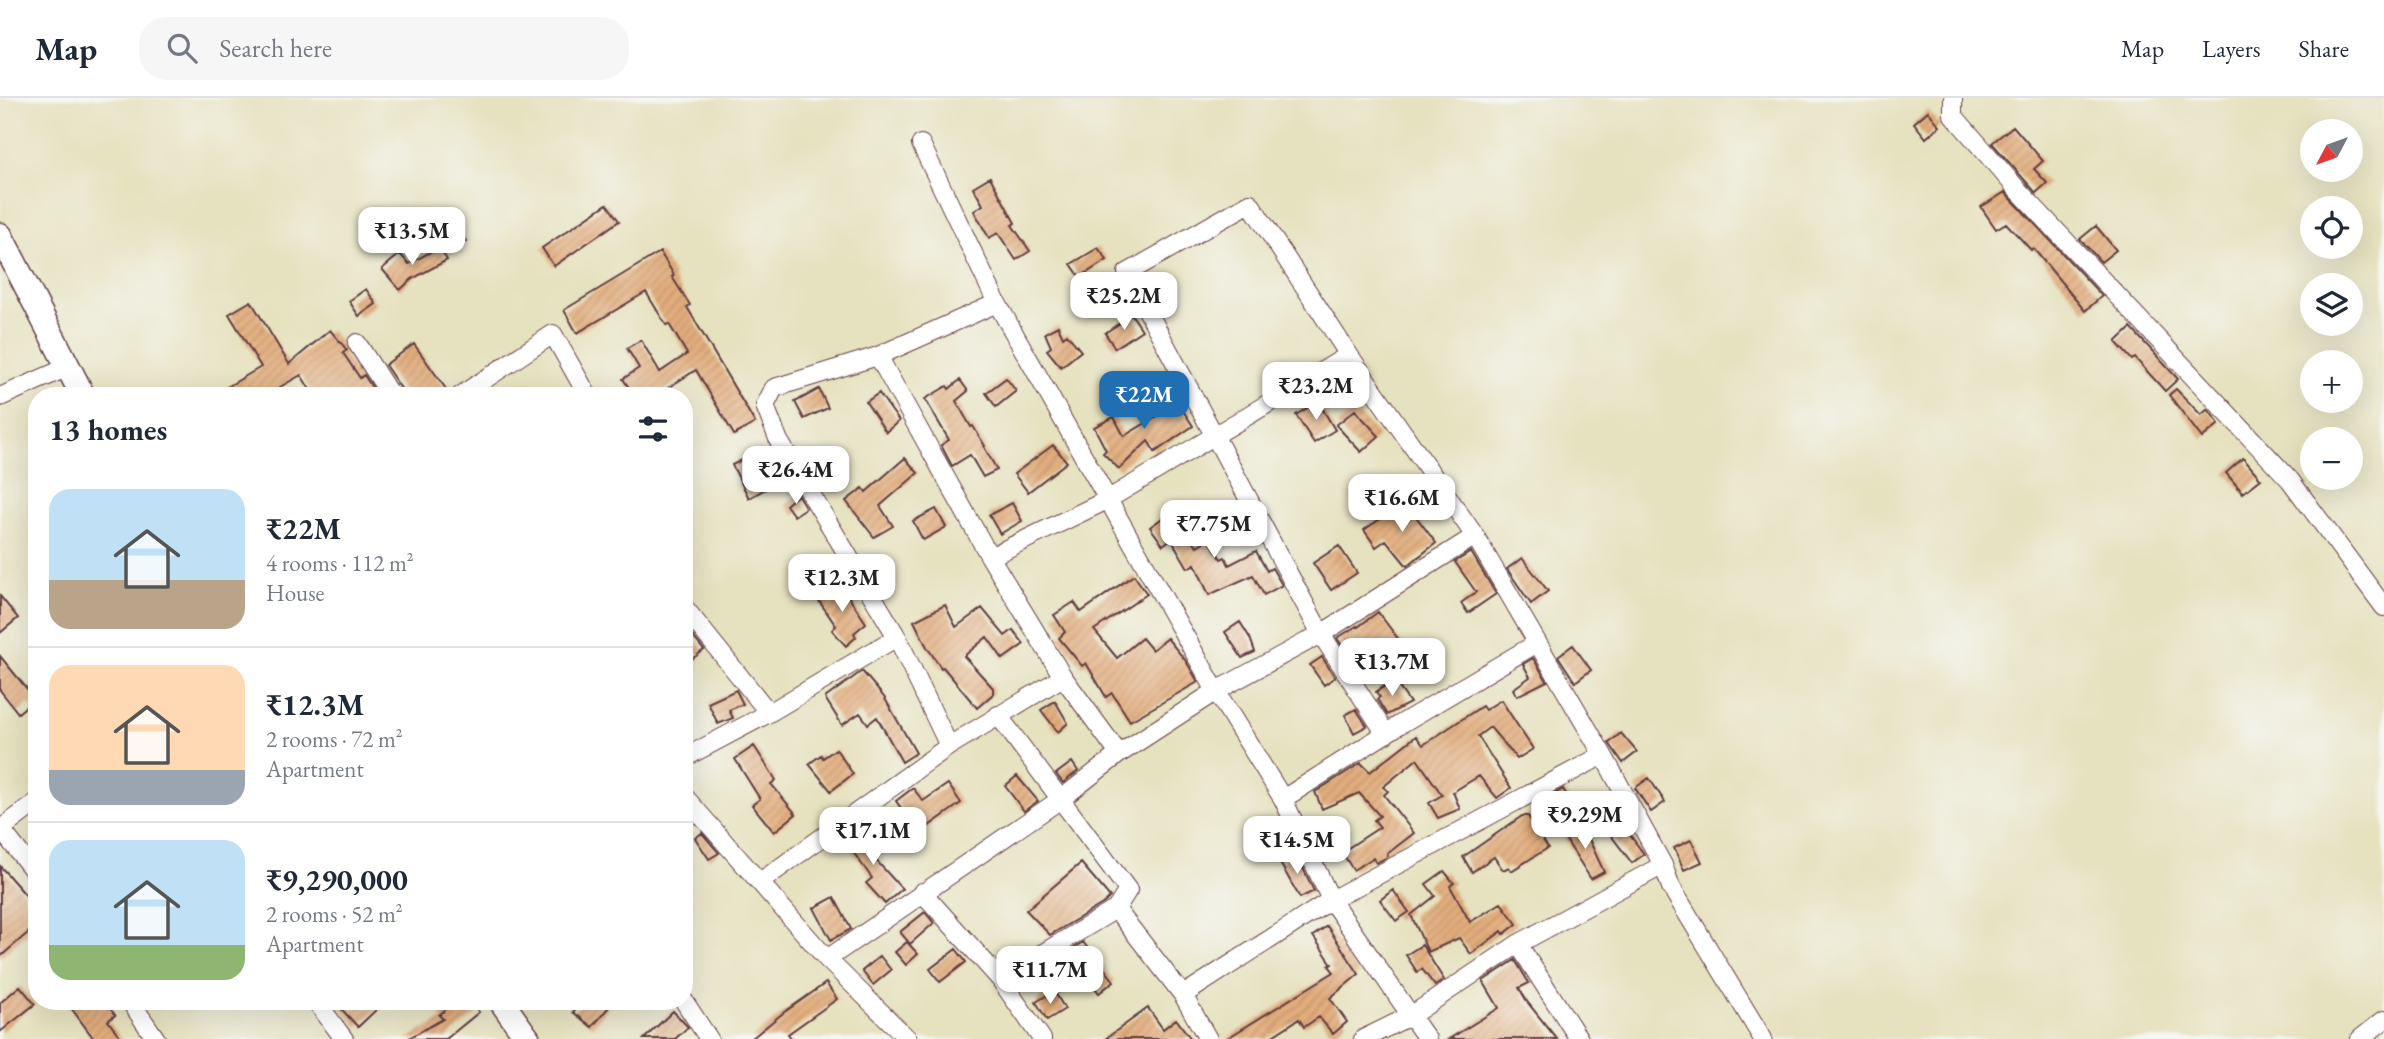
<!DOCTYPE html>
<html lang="en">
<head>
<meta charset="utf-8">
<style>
  :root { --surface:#fff; --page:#f6f6f7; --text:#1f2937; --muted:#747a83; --line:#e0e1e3; --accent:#1f6fb2 }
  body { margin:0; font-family:"EB Garamond",serif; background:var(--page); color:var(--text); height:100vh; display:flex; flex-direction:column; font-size:26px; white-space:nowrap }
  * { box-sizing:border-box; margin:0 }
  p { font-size:23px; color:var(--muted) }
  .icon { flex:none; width:38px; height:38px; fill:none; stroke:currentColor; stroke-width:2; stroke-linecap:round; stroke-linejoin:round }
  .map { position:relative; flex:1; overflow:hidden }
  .panel { position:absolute; left:28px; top:289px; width:665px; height:623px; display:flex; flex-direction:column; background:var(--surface); border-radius:28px; box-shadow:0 7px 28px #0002 }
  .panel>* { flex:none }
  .needle { width:46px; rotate:229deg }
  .fabs { position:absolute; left:2300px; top:21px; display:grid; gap:14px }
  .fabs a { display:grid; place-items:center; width:63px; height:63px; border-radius:50%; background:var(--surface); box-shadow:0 7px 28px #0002; font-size:35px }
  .price { position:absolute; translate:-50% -60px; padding:0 16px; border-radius:14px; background:#fff; color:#222; font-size:23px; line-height:46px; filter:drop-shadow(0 2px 4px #0008) }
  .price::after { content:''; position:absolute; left:50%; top:42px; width:21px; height:16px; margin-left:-10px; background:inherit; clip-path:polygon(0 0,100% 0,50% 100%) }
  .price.selected { background:var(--accent); color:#fff }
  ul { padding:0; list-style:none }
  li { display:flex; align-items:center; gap:21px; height:175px; padding:0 21px }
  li+li { border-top:2px solid var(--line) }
  li span { display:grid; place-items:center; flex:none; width:196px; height:140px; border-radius:21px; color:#555 }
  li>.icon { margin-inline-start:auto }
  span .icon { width:84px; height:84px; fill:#fffc; stroke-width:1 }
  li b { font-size:30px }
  h2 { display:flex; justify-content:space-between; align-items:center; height:84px; padding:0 21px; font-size:30px }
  header { display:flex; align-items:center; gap:42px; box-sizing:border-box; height:98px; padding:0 35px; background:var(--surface); border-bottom:2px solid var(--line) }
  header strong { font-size:33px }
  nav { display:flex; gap:38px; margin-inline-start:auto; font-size:24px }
  .search { width:490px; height:63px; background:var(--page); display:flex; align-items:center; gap:18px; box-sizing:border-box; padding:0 24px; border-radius:28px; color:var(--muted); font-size:26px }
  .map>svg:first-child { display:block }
</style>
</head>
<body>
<header>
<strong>Map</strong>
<div class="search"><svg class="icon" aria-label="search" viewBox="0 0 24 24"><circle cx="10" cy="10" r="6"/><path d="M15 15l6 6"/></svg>Search here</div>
<nav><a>Map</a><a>Layers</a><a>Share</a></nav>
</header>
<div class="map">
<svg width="2384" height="941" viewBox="0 0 2384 941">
  <defs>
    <pattern id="building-hatch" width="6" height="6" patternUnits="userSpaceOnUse" patternTransform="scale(1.75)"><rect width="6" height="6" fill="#e2ad7d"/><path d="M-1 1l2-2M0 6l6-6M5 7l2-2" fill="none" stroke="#c3946c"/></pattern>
  </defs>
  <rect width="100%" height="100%" fill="#f6f6f2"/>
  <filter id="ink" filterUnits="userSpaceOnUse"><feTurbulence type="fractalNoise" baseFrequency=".0143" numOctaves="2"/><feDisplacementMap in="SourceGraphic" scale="14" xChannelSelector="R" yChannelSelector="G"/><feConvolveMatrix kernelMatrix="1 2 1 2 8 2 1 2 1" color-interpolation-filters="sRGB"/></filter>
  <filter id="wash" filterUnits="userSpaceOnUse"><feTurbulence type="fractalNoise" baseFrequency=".00686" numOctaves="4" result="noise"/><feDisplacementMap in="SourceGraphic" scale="28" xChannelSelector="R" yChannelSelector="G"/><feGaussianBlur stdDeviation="1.57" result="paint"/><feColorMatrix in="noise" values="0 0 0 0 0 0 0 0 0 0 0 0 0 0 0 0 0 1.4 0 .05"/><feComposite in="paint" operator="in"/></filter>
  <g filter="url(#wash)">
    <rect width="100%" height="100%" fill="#e6e1be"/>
    <g id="blocks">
      <!-- building -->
      <path fill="url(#building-hatch)" d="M 1928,13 L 1940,28 L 1926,40 L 1914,25 Z
        M 2013,28 L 2043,63 L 2034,71 L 2047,85 L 2036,95 L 1992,45 Z
        M 990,79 L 1015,125 L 1012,127 L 1030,153 L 1016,162 L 998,135 L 989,140 L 974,113 L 983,107 L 973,89 Z
        M 2005,94 L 2102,198 L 2085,213 L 2033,150 L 2031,152 L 2006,125 L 1996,131 L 1981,109 Z
        M 607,106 L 619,123 L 554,168 L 542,150 Z
        M 442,114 L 466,143 L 451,155 L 427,125 Z
        M 2096,128 L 2116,152 L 2101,164 L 2080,141 Z
        M 439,149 L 447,162 L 412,181 L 400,192 L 382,171 L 400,156 L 409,166 Z
        M 1098,150 L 1107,162 L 1080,179 L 1071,166 Z
        M 660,154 L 674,177 L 672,179 L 690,207 L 687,209 L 755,325 L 734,337 L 696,272 L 655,298 L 635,298 L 623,281 L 639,270 L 627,250 L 641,242 L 660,274 L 687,256 L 669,226 L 666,227 L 646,194 L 577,235 L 564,212 Z
        M 366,191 L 376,206 L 359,218 L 349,203 Z
        M 251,203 L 289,266 L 330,232 L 347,252 L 343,255 L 360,280 L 364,277 L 375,294 L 370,298 L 314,298 L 301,277 L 264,298 L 212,298 L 261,269 L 229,216 Z
        M 1132,217 L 1142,232 L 1115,250 L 1105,235 Z
        M 1058,228 L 1063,239 L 1067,236 L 1081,253 L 1061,269 L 1047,252 L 1051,249 L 1045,235 Z
        M 2131,230 L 2178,281 L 2165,293 L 2135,260 L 2132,262 L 2116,244 Z
        M 414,246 L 446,291 L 437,298 L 406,298 L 385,267 Z
        M 1006,280 L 1016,293 L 996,309 L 986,295 Z
        M 960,282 L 968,293 L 956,303 L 971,329 L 973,328 L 985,348 L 984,349 L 997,372 L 983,379 L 970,357 L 952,368 L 941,347 L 949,342 L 925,301 L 947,288 L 949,291 Z
        M 819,291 L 828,310 L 804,321 L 795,304 Z
        M 1168,291 L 1176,314 L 1182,311 L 1193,328 L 1155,354 L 1148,343 L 1119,371 L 1103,355 L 1106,352 L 1094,329 L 1114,319 L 1124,338 L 1159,317 L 1152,297 Z
        M 2176,291 L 2201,317 L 2208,311 L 2219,326 L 2202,340 L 2169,297 Z
        M 879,295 L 899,323 L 886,334 L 866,304 Z
        M 1318,303 L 1335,332 L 1314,345 L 1296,317 Z
        M 1355,312 L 1379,338 L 1361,354 L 1336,327 Z
        M 1053,347 L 1067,364 L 1028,394 L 1014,376 Z
        M 750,358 L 767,390 L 749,400 L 732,367 Z
        M 905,360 L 918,375 L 880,408 L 893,428 L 874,439 L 846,403 L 863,390 L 866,394 Z
        M 2243,360 L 2261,381 L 2243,395 L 2226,375 Z
        M 798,397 L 806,410 L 794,418 L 786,407 Z
        M 1405,404 L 1436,445 L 1407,468 L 1386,442 L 1376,449 L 1364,432 Z
        M 1012,405 L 1022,423 L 1000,436 L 989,417 Z
        M 936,411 L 946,429 L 923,442 L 913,423 Z
        M 1172,413 L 1197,448 L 1209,441 L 1221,461 L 1225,459 L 1229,467 L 1256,453 L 1267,473 L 1272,470 L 1282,487 L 1264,497 L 1253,477 L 1209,497 L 1195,466 L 1188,470 L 1171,441 L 1163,447 L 1150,429 Z
        M 1339,448 L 1357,475 L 1331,492 L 1313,465 Z
        M 1471,454 L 1496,496 L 1468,515 L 1461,505 L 1476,494 L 1455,464 Z
        M 1522,460 L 1548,493 L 1531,506 L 1507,471 Z
        M 1134,477 L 1147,496 L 1094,532 L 1117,560 L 1142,540 L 1152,552 L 1167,540 L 1186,563 L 1198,584 L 1130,623 L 1112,595 L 1106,599 L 1086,565 L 1082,568 L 1059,540 L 1065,534 L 1054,517 L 1074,504 L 1081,514 Z
        M 840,486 L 866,525 L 854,535 L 856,539 L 846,548 L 832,532 L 836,528 L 817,500 Z
        M 0,498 L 18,520 L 0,535 Z
        M 945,507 L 956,529 L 982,510 L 1005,538 L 1013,532 L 1024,546 L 1003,561 L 987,539 L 964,558 L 993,590 L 993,596 L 977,610 L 943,569 L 941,570 L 927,549 L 914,523 Z
        M 1378,514 L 1402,546 L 1359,573 L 1337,540 L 1357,528 L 1358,529 Z
        M 1240,524 L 1250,540 L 1255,554 L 1242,560 L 1225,534 Z
        M 684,528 L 704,552 L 684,567 Z
        M 1573,547 L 1591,572 L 1575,584 L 1558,558 Z
        M 0,558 L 27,591 L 37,583 L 37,616 L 29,606 L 18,615 L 0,592 Z
        M 1322,559 L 1335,579 L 1324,587 L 1310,567 Z
        M 1533,560 L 1547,583 L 1517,598 L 1513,591 L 1530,579 L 1523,566 Z
        M 862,573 L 884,599 L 916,655 L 902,664 L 877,619 L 868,626 L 860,615 L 842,627 L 825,600 Z
        M 1394,582 L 1410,605 L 1387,617 L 1377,601 L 1380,599 L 1376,594 Z
        M 736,592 L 743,606 L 729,612 L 733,620 L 718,626 L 708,605 Z
        M 1501,602 L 1533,651 L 1517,661 L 1490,629 L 1478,638 L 1511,690 L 1497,700 L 1479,678 L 1453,694 L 1460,711 L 1438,720 L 1429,705 L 1442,697 L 1417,661 L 1383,689 L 1388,693 L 1384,697 L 1414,735 L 1387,756 L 1388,758 L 1386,760 L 1376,765 L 1373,760 L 1353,772 L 1342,754 L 1380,729 L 1374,722 L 1380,718 L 1359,695 L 1322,711 L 1315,694 L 1361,665 L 1370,674 L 1416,638 L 1423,647 L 1482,608 L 1485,612 Z
        M 1055,603 L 1068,625 L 1058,634 L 1041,612 Z
        M 1356,611 L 1367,628 L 1354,635 L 1345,617 Z
        M 1621,635 L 1637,654 L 1623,665 L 1609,645 Z
        M 754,648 L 776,682 L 771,686 L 796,716 L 774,734 L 752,707 L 760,701 L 735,661 Z
        M 836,651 L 853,676 L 831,693 L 809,666 L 821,657 L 823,660 Z
        M 1072,664 L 1078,673 L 1063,685 L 1056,676 Z
        M 1017,678 L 1038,703 L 1024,713 L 1005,688 Z
        M 1649,680 L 1665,704 L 1651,714 L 1635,690 Z
        M 948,686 L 961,705 L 919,735 L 896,703 L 913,690 L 923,703 Z
        M 1563,691 L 1572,706 L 1561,716 L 1548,699 Z
        M 1522,718 L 1528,718 L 1548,750 L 1511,773 L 1509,769 L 1503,772 L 1494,759 L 1472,774 L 1463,759 Z
        M 1618,721 L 1644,756 L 1632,765 L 1606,731 Z
        M 1582,726 L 1604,774 L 1591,781 L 1564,739 Z
        M 850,733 L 852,736 L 856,733 L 862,740 L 865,738 L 878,757 L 874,760 L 902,791 L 885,806 L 866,785 L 872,780 L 842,739 Z
        M 702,735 L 719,755 L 709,761 L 695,740 Z
        M 1691,742 L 1702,764 L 1684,772 L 1674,750 Z
        M 1296,755 L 1314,793 L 1300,800 L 1280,765 Z
        M 1081,765 L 1110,799 L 1104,805 L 1050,837 L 1026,812 Z
        M 0,768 L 37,810 L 37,827 L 0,859 Z
        M 1444,773 L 1454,785 L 1450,788 L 1470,824 L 1501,805 L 1517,826 L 1504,836 L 1502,833 L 1471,856 L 1459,840 L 1428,854 L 1411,817 L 1435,798 L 1426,786 Z
        M 1393,792 L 1409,814 L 1396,823 L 1380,802 Z
        M 834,799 L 851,831 L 831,842 L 814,810 Z
        M 925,814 L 934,825 L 910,846 L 900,834 Z
        M 1327,828 L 1359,876 L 1330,900 L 1347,924 L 1333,936 L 1319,919 L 1304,929 L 1299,921 L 1268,941 L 1226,941 L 1334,874 L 1329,868 L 1332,866 L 1313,838 Z
        M 907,844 L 918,856 L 906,867 L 895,854 Z
        M 1083,844 L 1114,883 L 1099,895 L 1067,854 Z
        M 1422,847 L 1444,882 L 1435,888 L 1422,871 L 1417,874 L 1406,857 Z
        M 956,851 L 966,864 L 940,884 L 930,871 Z
        M 880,858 L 891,872 L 873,887 L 862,873 Z
        M 1515,862 L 1529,885 L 1519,890 L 1528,905 L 1557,941 L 1449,941 L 1499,910 L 1483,883 Z
        M 826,885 L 837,901 L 788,936 L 792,941 L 751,941 L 783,915 Z
        M 20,888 L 35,906 L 0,934 L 0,905 Z
        M 1054,893 L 1065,911 L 1047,922 L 1036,904 Z
        M 66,903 L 104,903 L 115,917 L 108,923 L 122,941 L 94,941 Z
        M 334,903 L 371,903 L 378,910 L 358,929 Z
        M 456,903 L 470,903 L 479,914 L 446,941 L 407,941 L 443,921 L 439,917 Z
        M 582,903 L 614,903 L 592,929 L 573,914 Z
        M 1148,910 L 1163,931 L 1176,921 L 1191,941 L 1105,941 Z
        M 673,913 L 688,929 L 675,941 L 644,941 Z"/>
    </g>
  </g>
  <g filter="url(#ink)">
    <use href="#blocks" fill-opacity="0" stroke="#613c41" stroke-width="2"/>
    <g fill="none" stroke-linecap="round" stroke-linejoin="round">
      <defs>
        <path id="street" d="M 1953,0 L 1953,17 L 2018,92 L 2290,382 L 2384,509
          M 921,46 L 997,205 L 1216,593 L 1283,701 L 1331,802 L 1427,941
          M 357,245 L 391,298
          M 878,258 L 990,459 L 1063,579
          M 460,298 L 553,236 L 588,298
          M 0,299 L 68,269
          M 990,459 L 1107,402 L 1349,257
          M 684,509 L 769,615
          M 897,539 L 779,343 L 765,308 L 774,290 L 878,258 L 997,205
          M 998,617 L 1128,792 L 1116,811
          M 1386,636 L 1321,536 L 1127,175 L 1250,105 L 1349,257 L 1475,438 L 1603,657 L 1663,767 L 1671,789 L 1763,941
          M 684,660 L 769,615 L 897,539 L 949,648 L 1063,579 L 1119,656 L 1216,593 L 1321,536 L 1475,438
          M 684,698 L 827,861 L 908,941
          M 1283,701 L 1399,627 L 1537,545
          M 0,730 L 37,777
          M 1,731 L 37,704
          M 760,784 L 949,648
          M 922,794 L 1000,881 L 1042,941
          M 1518,846 L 1579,941
          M 827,861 L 1061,701 L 1119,656
          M 1000,881 L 1116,811 L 1183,897 L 1208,941
          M 1183,897 L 1331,802 L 1603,657
          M 130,903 L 156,941
          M 316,903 L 344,941
          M 684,903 L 709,941
          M 1363,941 L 1412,917 L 1518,846 L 1663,767
          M 2360,941 L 2384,922"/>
        <path id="secondary" d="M 0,137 L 83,298
          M 501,903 L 528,941"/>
      </defs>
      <!-- street casing -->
      <use href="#street" stroke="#613c41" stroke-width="20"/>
      <!-- secondary casing -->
      <use href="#secondary" stroke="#613c41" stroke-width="27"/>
      <!-- street -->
      <use href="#street" stroke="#fff" stroke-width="18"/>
      <!-- secondary -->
      <use href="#secondary" stroke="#fff" stroke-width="24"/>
    </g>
  </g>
</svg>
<div class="fabs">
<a><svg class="needle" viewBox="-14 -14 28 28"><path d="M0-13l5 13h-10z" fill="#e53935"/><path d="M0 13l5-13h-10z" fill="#747a83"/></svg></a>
<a><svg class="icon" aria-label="locate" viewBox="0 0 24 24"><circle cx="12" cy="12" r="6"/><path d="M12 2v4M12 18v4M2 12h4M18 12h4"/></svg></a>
<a><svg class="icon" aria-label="layers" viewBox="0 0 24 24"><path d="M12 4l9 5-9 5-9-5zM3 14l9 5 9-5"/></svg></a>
<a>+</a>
<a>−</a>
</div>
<b class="price" style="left:412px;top:169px">₹13.5M</b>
<b class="price" style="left:1124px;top:234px">₹25.2M</b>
<b class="price" style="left:1316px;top:324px">₹23.2M</b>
<b class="price selected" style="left:1144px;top:333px">₹22M</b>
<b class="price" style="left:796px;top:408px">₹26.4M</b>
<b class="price" style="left:1402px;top:436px">₹16.6M</b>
<b class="price" style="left:1214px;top:462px">₹7.75M</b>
<b class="price" style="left:842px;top:516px">₹12.3M</b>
<b class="price" style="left:1392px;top:600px">₹13.7M</b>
<b class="price" style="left:1585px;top:753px">₹9.29M</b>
<b class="price" style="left:873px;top:769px">₹17.1M</b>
<b class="price" style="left:1297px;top:778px">₹14.5M</b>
<b class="price" style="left:1050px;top:908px">₹11.7M</b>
<section class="panel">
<h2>13 homes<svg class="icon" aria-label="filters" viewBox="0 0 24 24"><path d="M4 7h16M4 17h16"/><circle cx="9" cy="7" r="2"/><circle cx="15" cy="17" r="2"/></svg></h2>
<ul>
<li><span style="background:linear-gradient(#bfe0f5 65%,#b9a48a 0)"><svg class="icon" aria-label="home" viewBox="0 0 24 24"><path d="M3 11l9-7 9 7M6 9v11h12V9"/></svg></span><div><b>₹22M</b><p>4 rooms · 112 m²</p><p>House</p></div></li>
<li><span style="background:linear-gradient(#ffd9b3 75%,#9aa5b1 0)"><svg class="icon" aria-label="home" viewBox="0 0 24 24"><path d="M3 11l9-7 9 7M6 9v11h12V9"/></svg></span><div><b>₹12.3M</b><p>2 rooms · 72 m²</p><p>Apartment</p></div></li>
<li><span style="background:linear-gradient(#bfe0f5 75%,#8fb573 0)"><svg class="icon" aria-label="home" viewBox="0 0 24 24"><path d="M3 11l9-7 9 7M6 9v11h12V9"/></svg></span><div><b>₹9,290,000</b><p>2 rooms · 52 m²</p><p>Apartment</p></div></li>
</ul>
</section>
</div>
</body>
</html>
